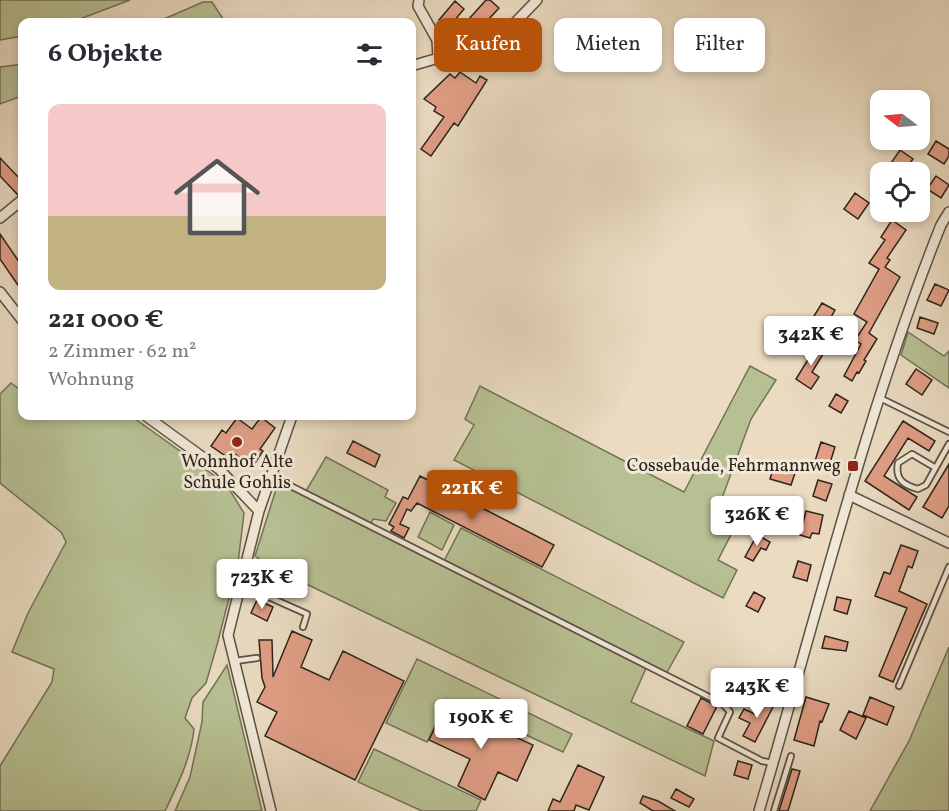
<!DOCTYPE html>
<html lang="de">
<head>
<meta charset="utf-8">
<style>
  :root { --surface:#fff; --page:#f2f2f3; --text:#2b2b33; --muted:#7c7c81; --accent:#b45309 }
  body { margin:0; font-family:Vollkorn,serif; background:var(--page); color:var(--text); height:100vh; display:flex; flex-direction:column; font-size:22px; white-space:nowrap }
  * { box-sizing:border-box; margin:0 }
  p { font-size:20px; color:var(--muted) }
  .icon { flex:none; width:33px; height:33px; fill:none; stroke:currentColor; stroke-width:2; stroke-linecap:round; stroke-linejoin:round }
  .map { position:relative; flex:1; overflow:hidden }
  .sheet { position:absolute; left:18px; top:18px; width:398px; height:402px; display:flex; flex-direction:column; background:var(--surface); border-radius:12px; box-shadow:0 3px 9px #0003 }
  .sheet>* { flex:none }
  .hud { position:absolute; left:434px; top:18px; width:424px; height:54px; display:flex; gap:12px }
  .needle { width:39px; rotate:286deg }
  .fabs { position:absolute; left:870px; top:90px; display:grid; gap:12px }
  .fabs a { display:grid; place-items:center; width:60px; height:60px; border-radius:12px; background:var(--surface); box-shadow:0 3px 9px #0003; font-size:30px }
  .price { position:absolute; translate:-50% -51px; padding:0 14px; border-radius:6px; background:#fff; color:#222; font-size:20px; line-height:39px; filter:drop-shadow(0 2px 3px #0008) }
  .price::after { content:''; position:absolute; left:50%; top:36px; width:18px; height:14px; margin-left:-9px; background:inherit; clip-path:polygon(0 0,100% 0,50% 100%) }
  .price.selected { background:var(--accent); color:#fff }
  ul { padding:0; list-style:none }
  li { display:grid; align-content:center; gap:12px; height:318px; padding:0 30px }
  li span { display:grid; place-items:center; height:186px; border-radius:12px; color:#555 }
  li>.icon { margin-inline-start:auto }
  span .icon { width:108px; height:108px; fill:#fffc; stroke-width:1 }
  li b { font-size:26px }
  h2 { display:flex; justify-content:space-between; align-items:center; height:72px; padding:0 30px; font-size:26px }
  .chip { padding:0 21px; border-radius:12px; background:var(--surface); box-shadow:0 3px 9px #0003; font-size:21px; line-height:54px }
  .chip.selected { background:var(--accent); color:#fff }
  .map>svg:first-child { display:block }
</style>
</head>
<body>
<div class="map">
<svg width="949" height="811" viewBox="0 0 949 811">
  <rect width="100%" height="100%" fill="#eadbc1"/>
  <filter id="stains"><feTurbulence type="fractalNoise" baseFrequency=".00333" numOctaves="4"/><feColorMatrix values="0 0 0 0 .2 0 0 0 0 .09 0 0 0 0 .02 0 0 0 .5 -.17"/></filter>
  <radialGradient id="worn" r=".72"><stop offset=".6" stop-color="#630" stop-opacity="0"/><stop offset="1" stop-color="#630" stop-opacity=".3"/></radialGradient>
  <!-- green -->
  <path fill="#b7c093" stroke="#727257" stroke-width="1.5" d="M 0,0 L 130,0 L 72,22 L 22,22 L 22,36 L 0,40 Z
    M 203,2 L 212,2 L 225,22 L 157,22 Z
    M 22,64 L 22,96 L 0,104 L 0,67 Z
    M 908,332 L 944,356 L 949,351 L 949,388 L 901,355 Z
    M 750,366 L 776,380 L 751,419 L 718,509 L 739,519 L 718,560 L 737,570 L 723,598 L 454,460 L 474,425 L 465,419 L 480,386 L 684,492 Z
    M 11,383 L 22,391 L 22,416 L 131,416 L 226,484 L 244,513 L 238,563 L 217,645 L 206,683 L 192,698 L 185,718 L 194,729 C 191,758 178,784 165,811 L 0,811 L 0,766 L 52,682 L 54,669 L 12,652 L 28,613 L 66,542 L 61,532 L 0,483 L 0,394 Z
    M 326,457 L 388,490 L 385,497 L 396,503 L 386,521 L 373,519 L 371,524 L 444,561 L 461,528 L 684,642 L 666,674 L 648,664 L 631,702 L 714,741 L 705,776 L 269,566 L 255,556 L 278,483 L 281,478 L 306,491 Z
    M 430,512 L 454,525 L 442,550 L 418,537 Z
    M 949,647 L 949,811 L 870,811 L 909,741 Z
    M 417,659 L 572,734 L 563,752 L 448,699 L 427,742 L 386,723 Z
    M 227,665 L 262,811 L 175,811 L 190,777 L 202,722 L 203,702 Z
    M 374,749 L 481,800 L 476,811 L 422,811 L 358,782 Z"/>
  <!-- building -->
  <path fill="#e09e85" stroke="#2d241b" stroke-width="1.5" d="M 486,0 L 490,0 L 499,8 L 489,19 L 495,24 L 489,31 L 481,23 L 477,28 L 468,20 Z
    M 455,1 L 464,9 L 448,28 L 439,20 Z
    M 460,72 L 476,83 L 480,76 L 487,80 L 458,126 L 454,123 L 431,156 L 421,149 L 444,117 L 434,111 L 436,107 L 424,99 L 450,74 L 455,78 Z
    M 936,141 L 949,149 L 949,156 L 944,164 L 928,154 Z
    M 900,150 L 913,159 L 904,172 L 898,172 L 889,166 Z
    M 0,158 L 22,181 L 22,193 L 18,195 L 0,176 Z
    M 936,176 L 949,185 L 941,198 L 927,189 Z
    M 855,193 L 869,203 L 858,219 L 844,209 Z
    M 892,220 L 906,230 L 887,258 L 890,260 L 885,267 L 900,277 L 869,333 L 877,339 L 864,360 L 866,361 L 859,373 L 857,372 L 852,381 L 844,376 L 861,344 L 855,340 L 867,322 L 854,314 L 879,269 L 869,263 L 885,240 L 881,237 Z
    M 0,234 L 22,266 L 22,291 L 0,259 Z
    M 935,284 L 949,290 L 941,306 L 927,300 Z
    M 822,303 L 835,310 L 827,324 L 814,316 Z
    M 920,317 L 938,323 L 934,334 L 917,328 Z
    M 813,343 L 825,351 L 812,372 L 819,377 L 811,389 L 796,379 L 809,358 L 805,356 Z
    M 916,369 L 932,380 L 922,395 L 906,384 Z
    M 836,394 L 848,401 L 841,413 L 829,406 Z
    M 261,417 L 275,428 L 260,449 L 263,451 L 252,467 L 231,451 L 227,457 L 211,446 L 222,430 L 226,433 L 237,418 L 252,429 Z
    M 903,421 L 935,441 L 929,451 L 908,438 L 884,476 L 917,497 L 909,510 L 865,481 Z
    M 353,441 L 380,455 L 375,467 L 347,453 Z
    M 821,442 L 835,447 L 829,466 L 815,461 Z
    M 775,463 L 796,470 L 791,485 L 770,479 Z
    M 949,464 L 949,506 L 942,518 L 923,507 Z
    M 420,476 L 554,545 L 542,567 L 417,503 L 411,511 L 407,509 L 400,524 L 409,528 L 404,538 L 391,531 L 394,527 L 389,524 L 403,497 L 408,499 Z
    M 818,480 L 832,484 L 826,501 L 813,496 Z
    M 806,511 L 823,515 L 819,534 L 812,533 L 810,538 L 800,535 Z
    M 757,535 L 770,542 L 766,550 L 761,548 L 753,561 L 745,557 Z
    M 901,545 L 918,551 L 912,568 L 908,566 L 899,591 L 927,604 L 893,682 L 879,676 L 907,608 L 875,596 L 884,572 L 890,574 Z
    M 798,561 L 811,565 L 807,581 L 793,577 Z
    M 754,592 L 765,598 L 758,612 L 746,606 Z
    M 837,597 L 851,600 L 847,614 L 834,610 Z
    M 257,600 L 273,607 L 267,621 L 251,613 Z
    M 292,631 L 312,640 L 301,667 L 329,680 L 343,651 L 404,681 L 355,780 L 265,736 L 277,712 L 257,702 L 265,687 L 262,678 L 259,640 L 272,640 L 273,677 Z
    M 825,636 L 848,642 L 846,651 L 822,648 Z
    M 767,696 L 776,701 L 755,742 L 743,736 L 750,723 L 739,718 L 744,709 L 755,714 L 762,700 L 764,701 Z
    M 806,697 L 829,704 L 822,722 L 820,721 L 814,746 L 794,740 Z
    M 870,697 L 894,707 L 887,725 L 863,715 Z
    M 701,698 L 717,706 L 703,734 L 687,726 Z
    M 446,705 L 533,745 L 517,781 L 498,772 L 485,800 L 458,786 L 470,759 L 429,740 Z
    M 849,711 L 866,718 L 856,739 L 840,730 Z
    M 738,761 L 752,765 L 748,779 L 734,775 Z
    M 578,765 L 604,777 L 589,810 L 576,805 L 574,811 L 548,811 L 553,799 L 560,802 Z
    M 792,769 L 800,771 L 788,811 L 779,811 Z
    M 676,789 L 694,799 L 689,807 L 671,798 Z
    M 643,796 L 658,801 L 675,811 L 653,811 L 640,803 Z"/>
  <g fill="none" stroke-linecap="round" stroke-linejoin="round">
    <defs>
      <path id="service" d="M 880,398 L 949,432
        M 934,467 L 912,454 L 898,463 C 895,479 903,485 918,489 L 926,485 L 949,444
        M 271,476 L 723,704
        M 240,584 L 307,614 L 303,627
        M 235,661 L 257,658
        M 899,686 L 949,567
        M 730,692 L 723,704 L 730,712 L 718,738 L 762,761 L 773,763
        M 774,811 L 791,756"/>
      <path id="minor" d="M 419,0 L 418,6 L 437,40 L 438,57
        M 411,66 L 487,44 L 505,33 L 537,0
        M 0,218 L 22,200
        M 0,292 L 22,320
        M 146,416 L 219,469 L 259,511
        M 849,495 L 949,543
        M 271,811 L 228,635 L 259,511 L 292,416
        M 759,811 C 817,615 865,415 941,225 L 949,212"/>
    </defs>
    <!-- service casing -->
    <use href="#service" stroke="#5c5244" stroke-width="8"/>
    <!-- minor casing -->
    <use href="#minor" stroke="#5c5244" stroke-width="12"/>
    <!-- service -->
    <use href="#service" stroke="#f1e8d7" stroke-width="4.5"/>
    <!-- minor -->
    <use href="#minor" stroke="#f1e8d7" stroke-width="9"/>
  </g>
  <!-- markers -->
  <g fill="#8f2418" stroke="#f1e8d7" stroke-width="2">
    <circle cx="237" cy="442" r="6"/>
    <rect x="847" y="460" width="12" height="12" rx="3"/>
  </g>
  <g text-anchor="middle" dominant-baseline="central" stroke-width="6" stroke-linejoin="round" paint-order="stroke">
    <!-- poi labels -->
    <g font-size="18" fill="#2d241b" stroke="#f1e8d7">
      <text x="237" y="462">Wohnhof Alte<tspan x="237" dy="21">Schule Gohlis</tspan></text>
      <text x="841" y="466" text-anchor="end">Cossebaude, Fehrmannweg</text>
    </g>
  </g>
  <rect width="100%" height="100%" filter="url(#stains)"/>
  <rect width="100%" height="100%" fill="url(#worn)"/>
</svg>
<div class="fabs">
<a><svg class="needle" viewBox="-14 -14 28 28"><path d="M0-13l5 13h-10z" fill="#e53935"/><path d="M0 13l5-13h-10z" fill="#7c7c81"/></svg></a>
<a><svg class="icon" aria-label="locate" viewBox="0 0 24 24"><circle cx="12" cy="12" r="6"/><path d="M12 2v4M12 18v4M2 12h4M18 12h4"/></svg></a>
</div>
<b class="price" style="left:811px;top:367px">342K €</b>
<b class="price selected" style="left:472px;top:521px">221K €</b>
<b class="price" style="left:757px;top:547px">326K €</b>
<b class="price" style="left:262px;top:610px">723K €</b>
<b class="price" style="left:757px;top:719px">243K €</b>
<b class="price" style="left:481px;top:750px">190K €</b>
<div class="hud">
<a class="chip selected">Kaufen</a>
<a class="chip">Mieten</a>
<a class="chip">Filter</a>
</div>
<section class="sheet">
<h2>6 Objekte<svg class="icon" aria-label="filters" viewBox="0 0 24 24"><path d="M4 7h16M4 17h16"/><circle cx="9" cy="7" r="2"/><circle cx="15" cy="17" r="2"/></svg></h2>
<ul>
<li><span style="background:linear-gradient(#f6c9c9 60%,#c2b280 0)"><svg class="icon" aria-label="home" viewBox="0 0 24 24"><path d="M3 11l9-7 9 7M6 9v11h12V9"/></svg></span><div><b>221 000 €</b><p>2 Zimmer · 62 m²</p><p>Wohnung</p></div></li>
</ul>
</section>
</div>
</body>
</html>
